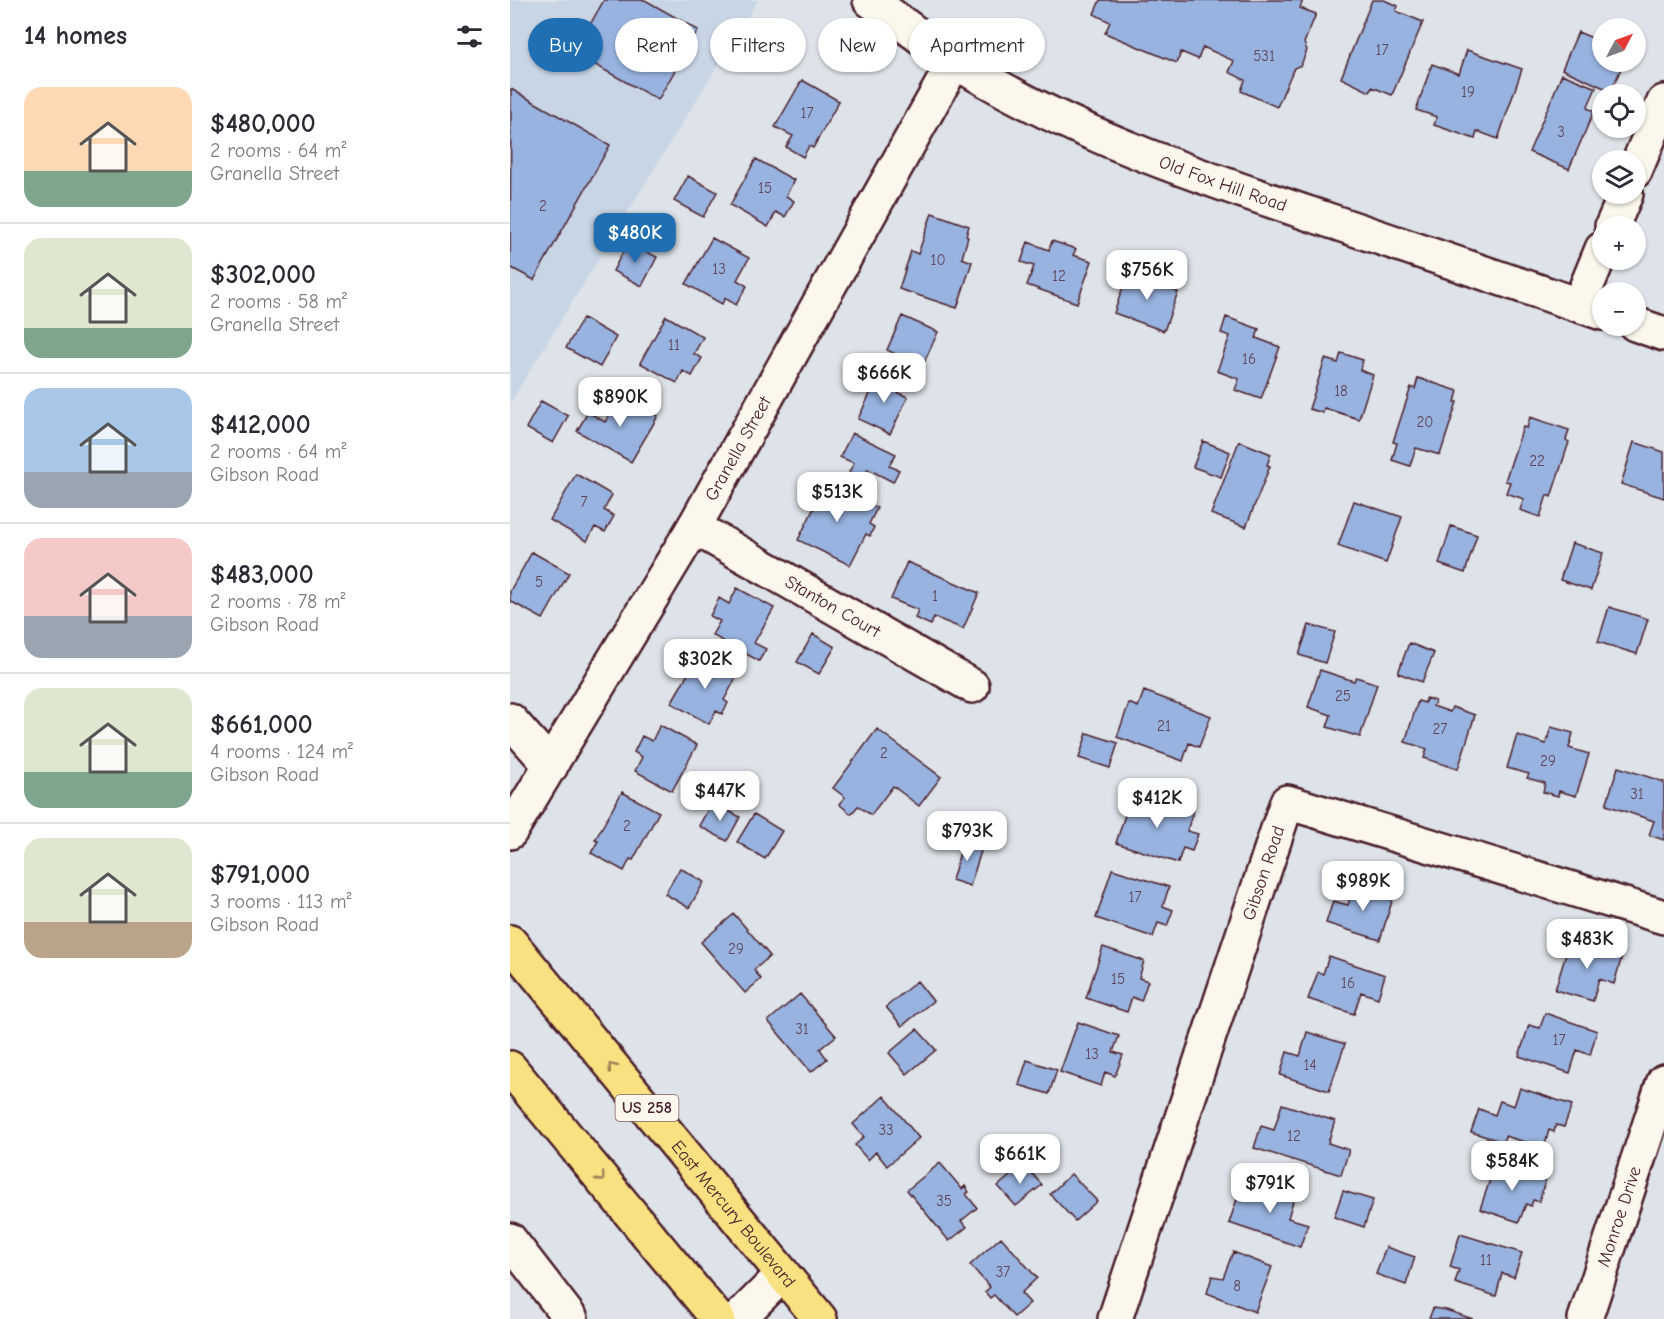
<!DOCTYPE html>
<html lang="en">
<head>
<meta charset="utf-8">
<style>
  :root { --surface:#fff; --page:#f2f2f3; --text:#2b2b33; --muted:#7c7c81; --line:#e1e1e2; --accent:#1f6fb2 }
  body { margin:0; font-family:"Comic Neue",sans-serif; background:var(--page); color:var(--text); height:100vh; display:flex; flex-direction:column; font-size:22px; white-space:nowrap }
  * { box-sizing:border-box; margin:0 }
  p { font-size:20px; color:var(--muted) }
  .icon { flex:none; width:33px; height:33px; fill:none; stroke:currentColor; stroke-width:2; stroke-linecap:round; stroke-linejoin:round }
  .map { position:relative; flex:1; overflow:hidden }
  .details { display:flex; flex-direction:column; background:var(--surface); width:510px }
  .details>* { flex:none }
  .guide { position:absolute; left:18px; top:18px; width:570px; height:54px; display:flex; gap:12px }
  .needle { width:39px; rotate:49deg }
  .controls { position:absolute; left:1082px; top:18px; display:grid; gap:12px }
  .controls a { display:grid; place-items:center; width:54px; height:54px; border-radius:50%; background:var(--surface); box-shadow:0 2px 4px #0004; font-size:30px }
  .price { position:absolute; translate:-50% -51px; padding:0 14px; border-radius:12px; background:#fff; color:#222; font-size:20px; line-height:39px; filter:drop-shadow(0 2px 3px #0008) }
  .price::after { content:''; position:absolute; left:50%; top:36px; width:18px; height:14px; margin-left:-9px; background:inherit; clip-path:polygon(0 0,100% 0,50% 100%) }
  .price.on { background:var(--accent); color:#fff }
  ul { padding:0; list-style:none }
  li { display:flex; align-items:center; gap:18px; height:150px; padding:0 24px }
  li+li { border-top:2px solid var(--line) }
  li span { display:grid; place-items:center; flex:none; width:168px; height:120px; border-radius:18px; color:#555 }
  li>.icon { margin-inline-start:auto }
  span .icon { width:72px; height:72px; fill:#fffc; stroke-width:1 }
  li b { font-size:26px }
  h2 { display:flex; justify-content:space-between; align-items:center; height:72px; padding:0 24px; font-size:26px }
  .chip { padding:0 21px; border-radius:27px; background:var(--surface); box-shadow:0 2px 4px #0004; font-size:21px; line-height:54px }
  .chip.on { background:var(--accent); color:#fff }
  main { display:flex; flex:1; min-height:0 }
  .map>svg:first-child { display:block }
</style>
</head>
<body>
<main>
<section class="details">
<h2>14 homes<svg class="icon" aria-label="filters" viewBox="0 0 24 24"><path d="M4 7h16M4 17h16"/><circle cx="9" cy="7" r="2"/><circle cx="15" cy="17" r="2"/></svg></h2>
<ul>
<li><span style="background:linear-gradient(#ffd9b3 70%,#7fa58c 0)"><svg class="icon" aria-label="home" viewBox="0 0 24 24"><path d="M3 11l9-7 9 7M6 9v11h12V9"/></svg></span><div><b>$480,000</b><p>2 rooms · 64 m²</p><p>Granella Street</p></div></li>
<li><span style="background:linear-gradient(#dfe7d0 75%,#7fa58c 0)"><svg class="icon" aria-label="home" viewBox="0 0 24 24"><path d="M3 11l9-7 9 7M6 9v11h12V9"/></svg></span><div><b>$302,000</b><p>2 rooms · 58 m²</p><p>Granella Street</p></div></li>
<li><span style="background:linear-gradient(#a9c7e8 70%,#9aa5b1 0)"><svg class="icon" aria-label="home" viewBox="0 0 24 24"><path d="M3 11l9-7 9 7M6 9v11h12V9"/></svg></span><div><b>$412,000</b><p>2 rooms · 64 m²</p><p>Gibson Road</p></div></li>
<li><span style="background:linear-gradient(#f6c9c9 65%,#9aa5b1 0)"><svg class="icon" aria-label="home" viewBox="0 0 24 24"><path d="M3 11l9-7 9 7M6 9v11h12V9"/></svg></span><div><b>$483,000</b><p>2 rooms · 78 m²</p><p>Gibson Road</p></div></li>
<li><span style="background:linear-gradient(#dfe7d0 70%,#7fa58c 0)"><svg class="icon" aria-label="home" viewBox="0 0 24 24"><path d="M3 11l9-7 9 7M6 9v11h12V9"/></svg></span><div><b>$661,000</b><p>4 rooms · 124 m²</p><p>Gibson Road</p></div></li>
<li><span style="background:linear-gradient(#dfe7d0 70%,#b9a48a 0)"><svg class="icon" aria-label="home" viewBox="0 0 24 24"><path d="M3 11l9-7 9 7M6 9v11h12V9"/></svg></span><div><b>$791,000</b><p>3 rooms · 113 m²</p><p>Gibson Road</p></div></li>
</ul>
</section>
<div class="map">
<svg width="1154" height="1319" viewBox="0 0 1154 1319">
  <rect width="100%" height="100%" fill="#dde3e8"/>
  <filter id="ink" filterUnits="userSpaceOnUse"><feTurbulence type="fractalNoise" baseFrequency=".0167" numOctaves="2"/><feDisplacementMap in="SourceGraphic" scale="12" xChannelSelector="R" yChannelSelector="G"/><feConvolveMatrix kernelMatrix="1 2 1 2 8 2 1 2 1" color-interpolation-filters="sRGB"/></filter>
  <g filter="url(#ink)">
    <!-- built -->
    <path fill="#c8d5e5" d="M 0,0 L 248,0 L 0,403 Z"/>
    <!-- building -->
    <path fill="#98b3df" stroke="#4a1f2b" stroke-width="1.5" d="M 94,0 L 135,0 L 188,30 L 148,100 L 64,53 Z
      M 590,0 L 793,0 L 790,8 L 806,14 L 794,43 L 797,50 L 791,65 L 784,68 L 767,107 L 731,91 L 735,80 L 719,72 L 724,61 L 693,47 L 688,59 L 671,52 L 667,63 L 595,33 L 600,22 L 584,14 Z
      M 862,0 L 874,0 L 888,6 L 886,11 L 913,22 L 882,95 L 862,87 L 860,92 L 831,78 Z
      M 1068,32 L 1092,42 L 1092,62 L 1114,62 L 1101,91 L 1052,69 Z
      M 957,50 L 1012,69 L 988,139 L 967,131 L 965,139 L 924,125 L 927,117 L 906,110 L 922,64 L 949,74 Z
      M 1052,74 L 1086,88 L 1077,108 L 1084,111 L 1059,169 L 1019,152 Z
      M 292,80 L 329,101 L 303,148 L 299,146 L 293,157 L 276,147 L 283,136 L 265,127 Z
      M 1,89 L 100,145 L 24,280 L 0,267 Z
      M 246,159 L 284,180 L 276,196 L 284,201 L 275,217 L 266,212 L 258,227 L 220,205 Z
      M 178,176 L 207,192 L 193,217 L 164,201 Z
      M 422,213 L 459,226 L 456,236 L 458,237 L 452,258 L 462,262 L 447,308 L 389,289 L 401,251 L 408,254 Z
      M 202,238 L 239,258 L 227,280 L 237,286 L 226,305 L 215,298 L 212,304 L 176,284 Z
      M 542,241 L 566,249 L 563,255 L 582,261 L 567,303 L 517,285 L 524,266 L 511,262 L 518,242 L 539,250 Z
      M 118,242 L 147,257 L 132,286 L 103,271 Z
      M 636,272 L 654,278 L 652,286 L 668,292 L 654,331 L 604,313 L 617,275 L 633,281 Z
      M 156,316 L 193,337 L 184,354 L 192,358 L 182,376 L 173,371 L 167,383 L 130,363 Z
      M 392,316 L 428,332 L 412,367 L 377,350 Z
      M 716,317 L 749,329 L 746,338 L 770,347 L 751,399 L 725,390 L 729,379 L 707,371 L 720,336 L 711,333 Z
      M 73,318 L 106,337 L 90,367 L 56,348 Z
      M 831,353 L 853,360 L 850,370 L 863,375 L 849,419 L 814,408 L 813,413 L 799,409 L 815,359 L 828,363 Z
      M 370,373 L 392,384 L 388,393 L 398,397 L 380,434 L 348,419 Z
      M 908,378 L 948,391 L 945,402 L 947,402 L 930,455 L 906,448 L 900,466 L 882,460 L 887,443 L 883,442 L 901,387 L 905,389 Z
      M 111,395 L 148,416 L 121,462 L 67,431 L 78,412 L 95,422 Z
      M 31,401 L 58,416 L 43,443 L 16,428 Z
      M 1020,417 L 1059,430 L 1056,440 L 1059,442 L 1041,497 L 1037,495 L 1030,517 L 1010,510 L 1014,499 L 996,493 L 1000,482 L 995,481 L 1013,427 L 1017,428 Z
      M 342,433 L 386,454 L 379,466 L 389,470 L 383,482 L 358,469 L 353,479 L 339,472 L 344,463 L 330,457 Z
      M 693,441 L 720,452 L 711,477 L 683,467 Z
      M 729,441 L 761,454 L 757,465 L 760,466 L 736,527 L 701,514 Z
      M 1124,442 L 1154,452 L 1154,498 L 1111,484 Z
      M 66,474 L 102,495 L 94,510 L 104,516 L 95,532 L 85,527 L 77,541 L 40,520 Z
      M 306,483 L 314,487 L 316,483 L 367,508 L 359,524 L 364,527 L 360,536 L 356,534 L 340,565 L 288,540 L 306,504 L 297,500 Z
      M 844,501 L 892,517 L 876,563 L 828,546 Z
      M 941,526 L 967,535 L 955,573 L 929,564 Z
      M 1062,543 L 1093,553 L 1081,590 L 1050,580 Z
      M 22,552 L 59,573 L 33,619 L 0,601 L 0,591 Z
      M 397,562 L 469,593 L 453,629 L 424,617 L 421,625 L 405,618 L 408,610 L 381,599 Z
      M 227,588 L 264,608 L 244,643 L 256,649 L 249,661 L 202,635 L 210,621 L 200,616 L 209,598 L 219,604 Z
      M 1099,607 L 1138,619 L 1127,654 L 1088,642 Z
      M 799,625 L 825,632 L 815,663 L 789,655 Z
      M 303,634 L 325,647 L 309,674 L 287,662 Z
      M 899,643 L 924,653 L 912,682 L 888,673 Z
      M 189,655 L 227,676 L 214,700 L 218,703 L 212,714 L 206,711 L 199,724 L 161,703 Z
      M 810,670 L 844,681 L 846,677 L 867,684 L 850,737 L 817,727 L 821,715 L 798,707 Z
      M 634,691 L 701,716 L 689,747 L 679,743 L 673,761 L 607,737 L 619,703 L 628,707 Z
      M 916,698 L 925,701 L 923,706 L 940,712 L 942,707 L 965,715 L 948,769 L 914,758 L 917,749 L 895,742 L 908,701 L 915,703 Z
      M 150,725 L 187,745 L 162,791 L 125,771 L 132,757 L 124,752 L 132,736 L 142,741 Z
      M 1041,727 L 1063,733 L 1059,748 L 1079,754 L 1066,796 L 1049,791 L 1048,796 L 1033,792 L 1035,783 L 1017,778 L 1019,774 L 997,768 L 1007,735 L 1036,744 Z
      M 367,729 L 431,777 L 409,806 L 383,786 L 361,815 L 348,806 L 341,814 L 329,804 L 335,797 L 323,788 Z
      M 577,733 L 608,743 L 600,768 L 569,758 Z
      M 1108,767 L 1154,782 L 1154,840 L 1139,835 L 1144,821 L 1096,805 Z
      M 112,792 L 149,812 L 123,860 L 120,859 L 114,871 L 81,853 L 88,841 L 85,840 Z
      M 622,793 L 683,812 L 677,831 L 688,834 L 682,851 L 673,848 L 668,863 L 606,843 Z
      M 202,802 L 230,817 L 217,841 L 189,826 Z
      M 244,814 L 272,831 L 255,859 L 227,842 Z
      M 454,839 L 473,845 L 460,886 L 442,880 Z
      M 170,868 L 194,882 L 179,908 L 155,894 Z
      M 602,869 L 659,887 L 653,906 L 663,910 L 657,926 L 648,923 L 643,937 L 586,918 Z
      M 845,882 L 884,895 L 870,940 L 816,923 L 823,901 L 838,905 Z
      M 224,914 L 260,956 L 244,970 L 251,979 L 235,993 L 191,942 Z
      M 1060,941 L 1112,956 L 1104,984 L 1089,979 L 1083,1001 L 1045,990 Z
      M 593,947 L 634,961 L 629,978 L 638,981 L 631,1001 L 622,997 L 617,1012 L 576,998 Z
      M 819,956 L 875,975 L 868,998 L 851,992 L 844,1014 L 798,999 L 808,972 L 813,974 Z
      M 407,981 L 423,1001 L 392,1026 L 376,1007 Z
      M 290,994 L 326,1036 L 310,1049 L 317,1059 L 301,1072 L 258,1021 Z
      M 1035,1013 L 1087,1031 L 1080,1055 L 1067,1050 L 1060,1073 L 1009,1056 L 1019,1025 L 1030,1028 Z
      M 568,1022 L 609,1036 L 603,1052 L 613,1055 L 605,1076 L 595,1072 L 591,1086 L 550,1072 Z
      M 407,1029 L 426,1050 L 397,1074 L 379,1053 Z
      M 797,1032 L 835,1044 L 819,1091 L 770,1075 L 777,1052 L 790,1056 Z
      M 517,1060 L 547,1070 L 539,1094 L 509,1085 Z
      M 1010,1088 L 1062,1105 L 1054,1127 L 1046,1125 L 1044,1132 L 1039,1130 L 1034,1148 L 995,1136 L 993,1142 L 961,1132 L 969,1109 L 985,1115 L 990,1101 L 1004,1106 Z
      M 374,1096 L 409,1138 L 377,1166 L 366,1152 L 358,1160 L 345,1145 L 354,1137 L 343,1124 Z
      M 772,1104 L 825,1121 L 818,1143 L 839,1150 L 831,1175 L 744,1148 L 751,1126 L 764,1130 Z
      M 986,1162 L 1036,1178 L 1029,1202 L 1023,1200 L 1021,1206 L 1016,1204 L 1009,1222 L 970,1209 Z
      M 430,1163 L 452,1189 L 455,1186 L 459,1192 L 456,1194 L 467,1208 L 451,1221 L 457,1227 L 439,1241 L 397,1190 Z
      M 514,1164 L 532,1185 L 506,1206 L 488,1186 Z
      M 561,1174 L 587,1201 L 565,1221 L 540,1194 Z
      M 747,1179 L 786,1191 L 778,1218 L 798,1224 L 790,1247 L 719,1223 L 727,1199 L 733,1201 L 735,1195 L 741,1197 Z
      M 833,1191 L 863,1200 L 854,1227 L 824,1217 Z
      M 950,1234 L 1012,1253 L 1004,1277 L 992,1273 L 986,1296 L 945,1283 L 949,1270 L 940,1267 Z
      M 491,1237 L 527,1278 L 511,1293 L 520,1303 L 504,1317 L 484,1295 L 480,1298 L 475,1292 L 480,1287 L 460,1265 Z
      M 876,1247 L 905,1257 L 896,1285 L 866,1274 Z
      M 723,1252 L 762,1267 L 745,1312 L 697,1293 L 702,1276 L 713,1278 Z
      M 923,1308 L 936,1310 L 963,1319 L 919,1319 Z"/>
    <g fill="none" stroke-linecap="round" stroke-linejoin="round">
      <defs>
        <g id="minor">
          <path id="s1" d="M 360,0 C 398,27 435,57 476,80 C 579,139 691,177 803,215 C 900,248 996,280 1092,313"/>
          <path d="M 1125,171 L 1154,102"/>
          <path d="M 1102,226 L 1116,194"/>
          <path d="M 1069,305 L 1092,249"/>
          <path d="M 1125,324 L 1154,334"/>
          <path id="s2" d="M 184,527 L 462,686"/>
          <path d="M 0,720 L 41,766"/>
          <path id="s3" d="M 0,832 L 184,527 L 445,61"/>
          <path d="M 0,1240 L 61,1319"/>
          <path d="M 228,1319 L 273,1274"/>
          <path id="s4" d="M 605,1319 L 777,802 L 1154,917"/>
          <path id="s5" d="M 1075,1319 L 1154,1081"/>
        </g>
        <g id="major">
          <path id="s6" d="M 0,942 L 310,1319"/>
          <path d="M 0,1068 L 208,1319"/>
        </g>
      </defs>
      <!-- minor casing -->
      <use href="#minor" stroke="#4a1f2b" stroke-width="38"/>
      <!-- major casing -->
      <use href="#major" stroke="#4a1f2b" stroke-width="38"/>
      <!-- minor -->
      <use href="#minor" stroke="#fbf7ec" stroke-width="33"/>
      <!-- major -->
      <use href="#major" stroke="#f9e181" stroke-width="33"/>
    </g>
    <!-- one-way arrows -->
    <defs><path id="oneway-chevron" d="M-2-3.5L2.5 0L-2 3.5" fill="none" stroke-width="1.6" stroke-linecap="round" stroke-linejoin="round" transform="scale(1.5)"/></defs>
    <g stroke="#a28056">
      <use href="#oneway-chevron" transform="translate(102 1067) rotate(-129)"/>
      <use href="#oneway-chevron" transform="translate(91 1178) rotate(50)"/>
    </g>
  </g>
  <g text-anchor="middle" dominant-baseline="central" stroke-width="5" stroke-linejoin="round" paint-order="stroke">
    <!-- number labels -->
    <g font-size="15" fill="#5e4458">
      <text x="872" y="50">17</text>
      <text x="754" y="56">531</text>
      <text x="958" y="92">19</text>
      <text x="297" y="113">17</text>
      <text x="1051" y="132">3</text>
      <text x="255" y="188">15</text>
      <text x="33" y="206">2</text>
      <text x="428" y="260">10</text>
      <text x="209" y="269">13</text>
      <text x="549" y="276">12</text>
      <text x="164" y="345">11</text>
      <text x="739" y="359">16</text>
      <text x="831" y="391">18</text>
      <text x="915" y="422">20</text>
      <text x="1027" y="461">22</text>
      <text x="74" y="502">7</text>
      <text x="29" y="582">5</text>
      <text x="425" y="596">1</text>
      <text x="833" y="696">25</text>
      <text x="654" y="726">21</text>
      <text x="930" y="729">27</text>
      <text x="374" y="753">2</text>
      <text x="1038" y="761">29</text>
      <text x="1127" y="794">31</text>
      <text x="117" y="826">2</text>
      <text x="625" y="897">17</text>
      <text x="226" y="949">29</text>
      <text x="608" y="979">15</text>
      <text x="838" y="983">16</text>
      <text x="292" y="1029">31</text>
      <text x="1049" y="1040">17</text>
      <text x="582" y="1054">13</text>
      <text x="800" y="1065">14</text>
      <text x="376" y="1130">33</text>
      <text x="784" y="1136">12</text>
      <text x="434" y="1201">35</text>
      <text x="976" y="1260">11</text>
      <text x="493" y="1272">37</text>
      <text x="727" y="1286">8</text>
    </g>
    <!-- shield labels -->
    <rect fill="#fbf7ec" stroke="#7f6065" stroke-width="1.5" x="105.5" y="1095" width="63" height="26" rx="4.5"/>
    <g font-size="16" font-weight="bold" fill="#4a1f2b">
      <text x="137" y="1108">US 258</text>
    </g>
    <!-- street labels -->
    <g font-size="18" fill="#4a1f2b" stroke="#fbf7ec">
      <text stroke="none"><textPath href="#s1" startOffset="400">Old Fox Hill Road</textPath></text>
      <text stroke="none"><textPath href="#s3" startOffset="446">Granella Street</textPath></text>
      <text stroke="none"><textPath href="#s2" startOffset="160">Stanton Court</textPath></text>
      <text stroke="none"><textPath href="#s4" startOffset="470">Gibson Road</textPath></text>
      <text stroke="none"><textPath href="#s6" startOffset="352">East Mercury Boulevard</textPath></text>
      <text stroke="none"><textPath href="#s5" startOffset="108">Monroe Drive</textPath></text>
    </g>
  </g>
</svg>
<div class="controls">
<a><svg class="needle" viewBox="-14 -14 28 28"><path d="M0-13l5 13h-10z" fill="#e53935"/><path d="M0 13l5-13h-10z" fill="#7c7c81"/></svg></a>
<a><svg class="icon" aria-label="locate" viewBox="0 0 24 24"><circle cx="12" cy="12" r="6"/><path d="M12 2v4M12 18v4M2 12h4M18 12h4"/></svg></a>
<a><svg class="icon" aria-label="layers" viewBox="0 0 24 24"><path d="M12 4l9 5-9 5-9-5zM3 14l9 5 9-5"/></svg></a>
<a>+</a>
<a>−</a>
</div>
<b class="price on" style="left:125px;top:264px">$480K</b>
<b class="price" style="left:637px;top:301px">$756K</b>
<b class="price" style="left:374px;top:404px">$666K</b>
<b class="price" style="left:110px;top:428px">$890K</b>
<b class="price" style="left:327px;top:523px">$513K</b>
<b class="price" style="left:195px;top:690px">$302K</b>
<b class="price" style="left:210px;top:822px">$447K</b>
<b class="price" style="left:647px;top:829px">$412K</b>
<b class="price" style="left:457px;top:862px">$793K</b>
<b class="price" style="left:853px;top:912px">$989K</b>
<b class="price" style="left:1077px;top:970px">$483K</b>
<b class="price" style="left:510px;top:1185px">$661K</b>
<b class="price" style="left:1002px;top:1192px">$584K</b>
<b class="price" style="left:760px;top:1214px">$791K</b>
<div class="guide">
<a class="chip on">Buy</a>
<a class="chip">Rent</a>
<a class="chip">Filters</a>
<a class="chip">New</a>
<a class="chip">Apartment</a>
</div>
</div>
</main>
</body>
</html>
